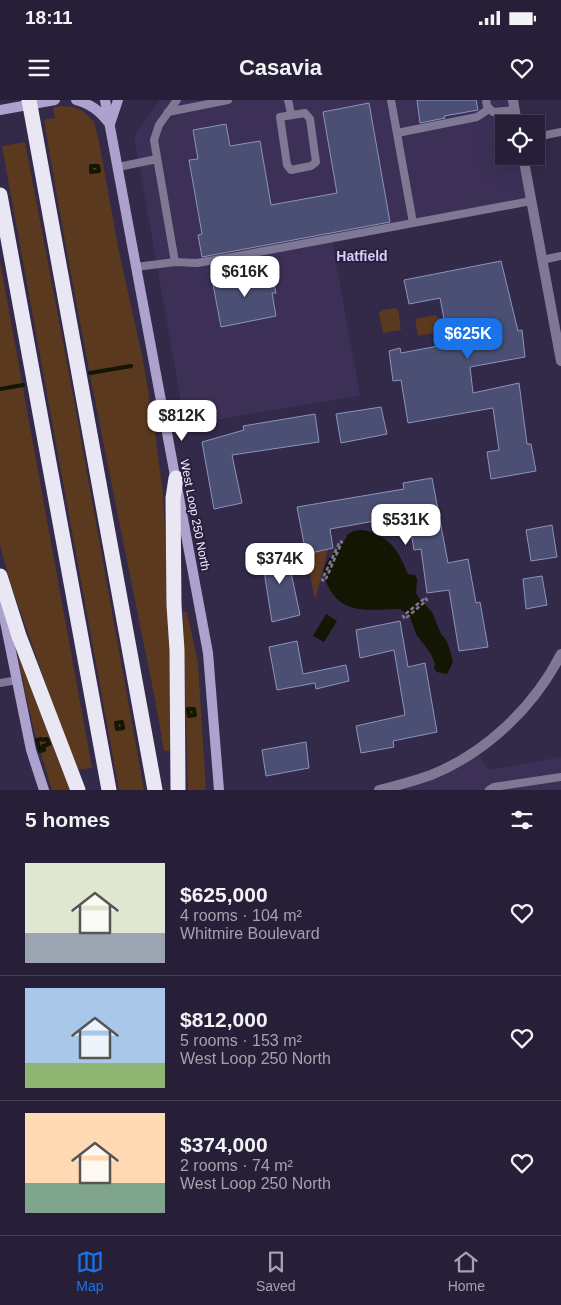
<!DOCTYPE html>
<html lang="en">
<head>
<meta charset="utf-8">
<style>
  :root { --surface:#261f37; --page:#322c42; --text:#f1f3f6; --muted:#a4a2ad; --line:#423d52; --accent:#1a73e8 }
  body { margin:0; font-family:Arial,sans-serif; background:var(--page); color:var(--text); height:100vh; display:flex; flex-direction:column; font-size:19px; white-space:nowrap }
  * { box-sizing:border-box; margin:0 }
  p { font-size:16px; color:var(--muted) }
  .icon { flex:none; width:28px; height:28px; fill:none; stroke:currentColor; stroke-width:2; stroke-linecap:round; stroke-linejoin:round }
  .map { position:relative; height:690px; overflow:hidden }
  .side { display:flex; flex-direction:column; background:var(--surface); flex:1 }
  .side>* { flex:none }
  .fabs { position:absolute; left:495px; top:15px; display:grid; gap:10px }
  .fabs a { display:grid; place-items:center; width:50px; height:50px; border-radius:0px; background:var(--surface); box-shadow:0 5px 20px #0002,0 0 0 1px var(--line); font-size:25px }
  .price { position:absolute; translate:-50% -42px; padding:0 11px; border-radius:10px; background:#fff; color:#222; font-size:16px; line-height:32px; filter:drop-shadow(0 1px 2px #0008) }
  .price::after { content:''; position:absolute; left:50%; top:30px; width:15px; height:11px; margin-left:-8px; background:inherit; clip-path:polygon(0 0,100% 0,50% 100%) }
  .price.selected { background:var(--accent); color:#fff }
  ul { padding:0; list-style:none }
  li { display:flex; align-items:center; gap:15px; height:125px; padding:0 25px }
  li+li { border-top:1px solid var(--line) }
  li span { display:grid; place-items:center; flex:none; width:140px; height:100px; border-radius:0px; color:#555 }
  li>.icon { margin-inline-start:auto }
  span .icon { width:60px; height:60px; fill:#fffc; stroke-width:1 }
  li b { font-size:21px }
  h2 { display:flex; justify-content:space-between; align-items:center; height:60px; padding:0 25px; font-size:21px }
  .status { display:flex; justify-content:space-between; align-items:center; height:35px; padding:0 25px; background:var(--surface); direction:ltr }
  .status svg { height:14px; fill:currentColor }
  header { display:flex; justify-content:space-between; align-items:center; height:65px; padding:0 25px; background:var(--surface); font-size:22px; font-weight:700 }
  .tab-bar { display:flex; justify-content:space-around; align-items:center; height:70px; border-top:1px solid var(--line); background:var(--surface); font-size:14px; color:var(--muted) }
  .tab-bar a { display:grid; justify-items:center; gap:2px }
  .tab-bar .selected { color:var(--accent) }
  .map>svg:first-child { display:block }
</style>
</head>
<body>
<div class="status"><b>18:11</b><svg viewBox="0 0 49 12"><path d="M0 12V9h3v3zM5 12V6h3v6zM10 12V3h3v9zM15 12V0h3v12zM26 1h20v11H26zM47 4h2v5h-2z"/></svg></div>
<header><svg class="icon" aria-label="menu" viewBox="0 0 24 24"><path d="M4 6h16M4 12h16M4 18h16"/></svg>Casavia<svg class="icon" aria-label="heart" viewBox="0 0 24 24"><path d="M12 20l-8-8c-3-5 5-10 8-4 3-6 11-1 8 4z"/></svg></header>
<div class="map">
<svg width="561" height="690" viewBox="0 0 561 690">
  <rect width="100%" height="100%" fill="#332949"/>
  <!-- built -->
  <path fill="#3c3057" d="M 160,0 L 511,0 L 516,24 L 504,24 L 504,56 L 522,56 L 530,99 L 331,134 L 360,296 L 185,325 L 134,36 Z
    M 477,649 L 488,670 L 561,657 L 561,690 L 377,690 L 395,686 Z"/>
  <!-- green -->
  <path fill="#5b391e" d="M 61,6 L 73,7 L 83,11 L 94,22 L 99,41 L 119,152 L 143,260 L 155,333 L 163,394 L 167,463 L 173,651 L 164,651 L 155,599 C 116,406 76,214 44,20 L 55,18 L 53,8 Z
    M 25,42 L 74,300 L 144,690 L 119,690 L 116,674 L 2,46 Z
    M 0,161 L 92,668 L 76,670 L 10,482 L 0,445 Z
    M 395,208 L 398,210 L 401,230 L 383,233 L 379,213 L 382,210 Z
    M 435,215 L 440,219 L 442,231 L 418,236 L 415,219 Z
    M 328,449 L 315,500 L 306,454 Z
    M 183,512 L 187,512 L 198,563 L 206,690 L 188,690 Z
    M 22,557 L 70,690 L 52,690 L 34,631 L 18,558 Z"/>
  <!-- water -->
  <path fill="#131602" d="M 363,430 C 390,436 398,450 408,474 L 415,475 L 417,479 L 416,493 L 419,498 L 432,512 L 441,534 L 446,540 L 450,550 L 453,562 L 447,574 L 437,572 L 434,568 L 435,564 L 431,554 L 416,534 L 410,517 L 400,509 C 371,509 342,517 327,484 C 325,478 322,472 325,466 C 330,453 343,447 348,434 L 354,431 Z
    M 326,514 L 337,521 L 324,542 L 313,536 Z"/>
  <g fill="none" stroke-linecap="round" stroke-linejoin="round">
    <!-- stream -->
    <path stroke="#131602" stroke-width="4" d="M 91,66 L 98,66 L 99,71 L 91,72 Z
      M 90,273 L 131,266
      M 0,289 L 23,285
      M 188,609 L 194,609 L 195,615 L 189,616 Z
      M 122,622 L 123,628 L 117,629 L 116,623 Z
      M 41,639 L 43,640 L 47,639 L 49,644 L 43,646 L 44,650 L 40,651 L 37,640 Z"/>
  </g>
  <!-- building -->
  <path fill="#4a4f73" stroke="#8d93bb" d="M 417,0 L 476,0 L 478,10 L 444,16 L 445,18 L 420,23 Z
    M 369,3 L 390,122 L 202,157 L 198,135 L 202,134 L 189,60 L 198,59 L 193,30 L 226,24 L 230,46 L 260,41 L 271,105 L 337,93 L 323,12 Z
    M 501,161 L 518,231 L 522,230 L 525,257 L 470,267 L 473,293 L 519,283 L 527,344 L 531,344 L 536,371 L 491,379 L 487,352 L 499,350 L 493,308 L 408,323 L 401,280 L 393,281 L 389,251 L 400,248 L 401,253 L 449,244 L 440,198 L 409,204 L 404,180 Z
    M 271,170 L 276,193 L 272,193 L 276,216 L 221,227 L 212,179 L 237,174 L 237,177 Z
    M 381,307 L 387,334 L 341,343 L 336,314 Z
    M 315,314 L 319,342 L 232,355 L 242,403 L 214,409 L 202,342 L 244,330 L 243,326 Z
    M 432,378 L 448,463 L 468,459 L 476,503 L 480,502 L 488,547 L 459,551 L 449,490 L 427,493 L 421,449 L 414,450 L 408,415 L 330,429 L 333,448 L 306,454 L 297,407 L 404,389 L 403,383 Z
    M 552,425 L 557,457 L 531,461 L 526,430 Z
    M 286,449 L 300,515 L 272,522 L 261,452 Z
    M 542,476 L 547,505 L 526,509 L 523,479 Z
    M 400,521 L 408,567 L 425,563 L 437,632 L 393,641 L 394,647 L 361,653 L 356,626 L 405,615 L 394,550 L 360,558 L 356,530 Z
    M 297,541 L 303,574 L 346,565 L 349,581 L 316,589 L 315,583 L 277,590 L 269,547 Z
    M 306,642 L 309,668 L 266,676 L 262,650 Z"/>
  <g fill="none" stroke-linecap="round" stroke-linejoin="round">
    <!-- path -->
    <path stroke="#7d768e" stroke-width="2.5" stroke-dasharray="4 2.5" stroke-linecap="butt" d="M 340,441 L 342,442 L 325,481 L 322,480 Z
      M 425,498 L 427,500 L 405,519 L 403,516 Z"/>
    <!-- service -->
    <path stroke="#7f7894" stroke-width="8" d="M 288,0 L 291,14
      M 391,0 L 413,123
      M 486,0 L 487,6 L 493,12 L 515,10
      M 168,12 L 228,0
      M 305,13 L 310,19 L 316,62 L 311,66 L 291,70 L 287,65 L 280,17 Z
      M 397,33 L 477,17 L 489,9
      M 536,37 L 561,32
      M 118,67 L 157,59
      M 542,160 L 561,156
      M 175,162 L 197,163 L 232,157 L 531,101
      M 136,167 L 175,162 L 154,40 L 159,25 L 177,0
      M 0,583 L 17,580
      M 489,690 L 494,687 L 561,677"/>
    <!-- minor -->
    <path stroke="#7f7894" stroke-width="10" d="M 513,0 L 517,24
      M 523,56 L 561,261
      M 379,690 C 396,686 414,681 431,675 C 486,653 534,607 561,554"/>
    <!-- secondary -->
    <path stroke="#ada1ce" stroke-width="10" d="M 76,0 C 90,4 99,10 108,22
      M 105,0 L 208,553 L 219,690
      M 0,10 L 55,0
      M 110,24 L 118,0
      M 0,497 L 31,650 L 44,690"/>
    <!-- motorway -->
    <path stroke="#eae7f5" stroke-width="15" d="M 29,0 L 155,690
      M 0,95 L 109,690
      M 176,378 L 173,398 L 174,505 L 177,550 L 178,690
      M 0,476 L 19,536 L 78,690"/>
  </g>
  <g text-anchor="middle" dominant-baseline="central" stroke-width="4" stroke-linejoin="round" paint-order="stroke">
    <!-- street labels -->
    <g font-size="12" fill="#f5f1fe" stroke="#291f3e">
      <text transform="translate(195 415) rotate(79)">West Loop 250 North</text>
    </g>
    <!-- neighbourhood labels -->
    <g font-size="14" font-weight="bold" fill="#d9cef9" stroke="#291f3e">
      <text x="362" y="156">Hatfield</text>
    </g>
  </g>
</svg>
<div class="fabs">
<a><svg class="icon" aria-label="locate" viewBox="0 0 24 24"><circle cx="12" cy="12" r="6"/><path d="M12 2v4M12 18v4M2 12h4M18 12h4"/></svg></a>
</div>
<b class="price" style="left:245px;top:198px">$616K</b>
<b class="price selected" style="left:468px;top:260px">$625K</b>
<b class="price" style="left:182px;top:342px">$812K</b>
<b class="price" style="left:406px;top:446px">$531K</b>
<b class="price" style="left:280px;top:485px">$374K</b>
</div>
<section class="side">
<h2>5 homes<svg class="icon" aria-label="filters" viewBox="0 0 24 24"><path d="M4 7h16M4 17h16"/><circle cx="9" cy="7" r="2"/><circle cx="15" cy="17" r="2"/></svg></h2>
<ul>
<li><span style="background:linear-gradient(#dfe7d0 70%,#9aa5b1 0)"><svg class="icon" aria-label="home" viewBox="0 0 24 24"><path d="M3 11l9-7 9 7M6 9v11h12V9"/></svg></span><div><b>$625,000</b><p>4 rooms · 104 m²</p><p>Whitmire Boulevard</p></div><svg class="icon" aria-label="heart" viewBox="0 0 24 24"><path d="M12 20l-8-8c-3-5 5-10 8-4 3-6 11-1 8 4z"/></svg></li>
<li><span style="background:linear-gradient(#a9c7e8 75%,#8fb573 0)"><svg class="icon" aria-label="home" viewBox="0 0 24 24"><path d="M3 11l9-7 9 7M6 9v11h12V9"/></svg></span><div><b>$812,000</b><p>5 rooms · 153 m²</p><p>West Loop 250 North</p></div><svg class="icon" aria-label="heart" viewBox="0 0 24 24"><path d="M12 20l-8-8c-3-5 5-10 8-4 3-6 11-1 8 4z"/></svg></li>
<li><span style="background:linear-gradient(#ffd9b3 70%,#7fa58c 0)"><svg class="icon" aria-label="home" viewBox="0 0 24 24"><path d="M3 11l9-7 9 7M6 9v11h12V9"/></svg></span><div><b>$374,000</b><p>2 rooms · 74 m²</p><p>West Loop 250 North</p></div><svg class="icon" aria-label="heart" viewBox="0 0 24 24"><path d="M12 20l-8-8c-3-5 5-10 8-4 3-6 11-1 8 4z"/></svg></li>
</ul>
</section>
<nav class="tab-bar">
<a class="selected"><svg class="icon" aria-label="map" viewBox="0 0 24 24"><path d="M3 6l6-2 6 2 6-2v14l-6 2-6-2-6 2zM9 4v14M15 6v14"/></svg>Map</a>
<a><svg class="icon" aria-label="saved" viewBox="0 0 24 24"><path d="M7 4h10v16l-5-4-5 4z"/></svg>Saved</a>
<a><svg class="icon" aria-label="home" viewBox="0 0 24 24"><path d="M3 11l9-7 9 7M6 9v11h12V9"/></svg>Home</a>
</nav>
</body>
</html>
